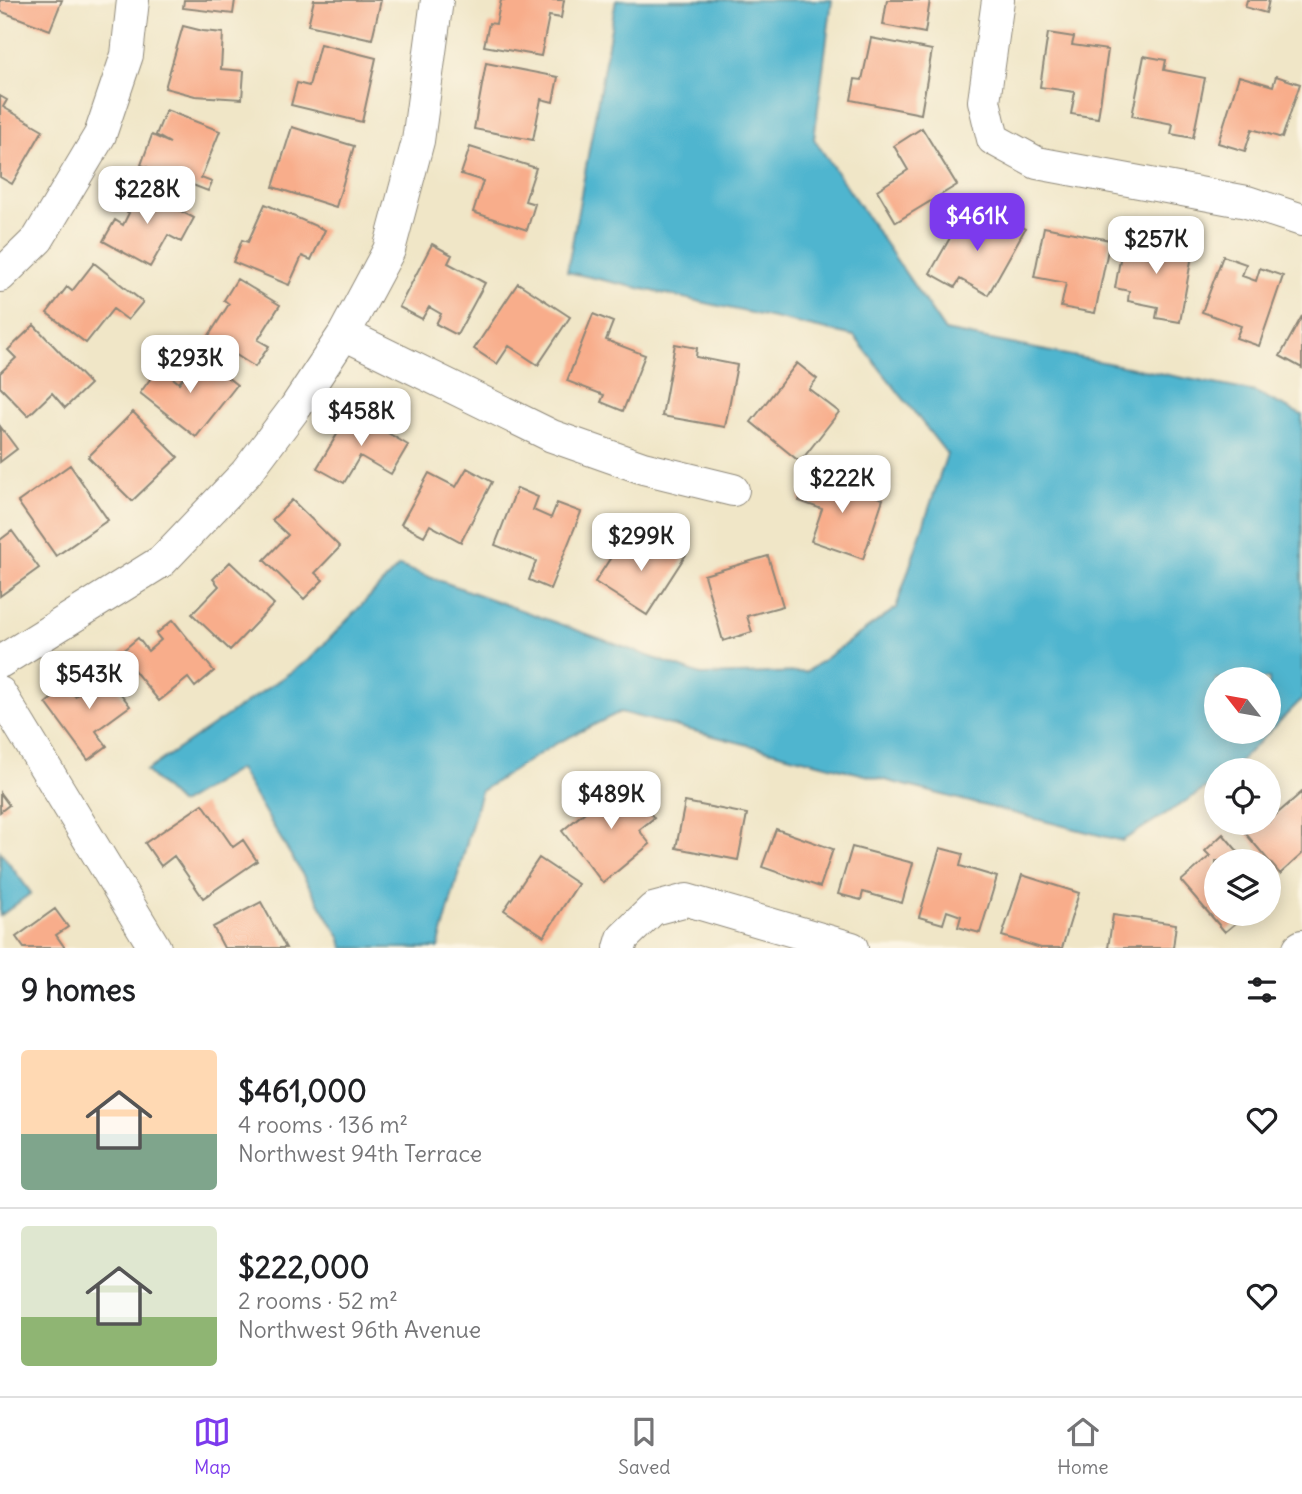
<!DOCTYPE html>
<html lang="en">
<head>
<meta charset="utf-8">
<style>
  :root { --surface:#fff; --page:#f6f6f6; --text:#202124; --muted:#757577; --line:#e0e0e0; --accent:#7c3aed }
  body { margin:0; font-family:Delius,sans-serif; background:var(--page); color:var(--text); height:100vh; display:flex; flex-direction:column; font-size:26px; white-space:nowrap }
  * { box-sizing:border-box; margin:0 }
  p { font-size:23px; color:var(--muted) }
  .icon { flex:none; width:38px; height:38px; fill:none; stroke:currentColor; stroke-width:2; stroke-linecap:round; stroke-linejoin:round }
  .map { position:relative; height:948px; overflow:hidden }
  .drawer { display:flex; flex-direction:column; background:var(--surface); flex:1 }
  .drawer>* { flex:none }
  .needle { width:46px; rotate:301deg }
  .controls { position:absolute; left:1204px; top:667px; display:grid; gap:14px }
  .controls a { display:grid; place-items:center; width:77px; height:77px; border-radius:50%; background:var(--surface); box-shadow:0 4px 18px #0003; font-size:35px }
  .price { position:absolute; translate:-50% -60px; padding:0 16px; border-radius:14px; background:#fff; color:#222; font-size:23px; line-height:46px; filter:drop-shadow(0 2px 4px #0008) }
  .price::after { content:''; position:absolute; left:50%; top:42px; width:21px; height:16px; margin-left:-10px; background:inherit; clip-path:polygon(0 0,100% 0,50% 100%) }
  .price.selected { background:var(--accent); color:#fff }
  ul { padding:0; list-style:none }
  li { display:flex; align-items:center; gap:21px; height:175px; padding:0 21px }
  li+li { border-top:2px solid var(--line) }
  li span { display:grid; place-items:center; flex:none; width:196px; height:140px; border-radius:7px; color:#555 }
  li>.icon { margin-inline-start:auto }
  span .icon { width:84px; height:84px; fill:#fffc; stroke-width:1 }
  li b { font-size:30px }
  h2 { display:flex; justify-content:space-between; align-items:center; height:84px; padding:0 21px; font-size:30px }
  .menu { display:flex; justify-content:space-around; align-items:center; height:98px; border-top:2px solid var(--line); background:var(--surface); font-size:19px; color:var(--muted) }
  .menu a { display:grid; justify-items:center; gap:4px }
  .menu .selected { color:var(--accent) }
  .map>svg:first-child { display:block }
</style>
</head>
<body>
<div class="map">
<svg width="1302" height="948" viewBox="0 0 1302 948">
  <rect width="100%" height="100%" fill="#fcf5e5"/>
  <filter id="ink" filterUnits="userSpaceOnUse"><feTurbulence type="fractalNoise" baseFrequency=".0143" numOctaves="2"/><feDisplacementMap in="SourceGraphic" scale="14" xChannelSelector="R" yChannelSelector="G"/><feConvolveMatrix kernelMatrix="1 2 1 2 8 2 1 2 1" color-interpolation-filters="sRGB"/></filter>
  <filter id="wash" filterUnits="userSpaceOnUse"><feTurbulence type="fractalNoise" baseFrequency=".00686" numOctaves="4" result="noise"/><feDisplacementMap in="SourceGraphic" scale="28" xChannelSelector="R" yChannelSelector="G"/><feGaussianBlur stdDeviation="1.57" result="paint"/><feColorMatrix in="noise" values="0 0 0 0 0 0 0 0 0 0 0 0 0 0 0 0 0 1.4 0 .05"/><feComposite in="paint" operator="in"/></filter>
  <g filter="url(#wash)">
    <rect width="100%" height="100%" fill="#f0e6c7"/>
    <!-- water -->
    <path fill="#50b5cf" stroke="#3e707d" stroke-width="2" fill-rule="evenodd" d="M 616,0 L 832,0 L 814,139 L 945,331 L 1255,392 L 1302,415 L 1302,699 L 1231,770 L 1216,770 L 1216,782 L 1122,841 L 620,712 L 555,744 L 481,791 L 438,948 L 343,948 L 341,939 L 239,769 L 180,804 L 146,771 L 310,659 L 399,566 L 701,675 L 806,672 L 896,608 L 947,454 L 854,336 L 567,272 ZM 1216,679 L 1269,679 L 1269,732 L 1216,732 Z
      M 0,851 L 31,893 L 0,916 Z"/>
    <g id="blocks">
      <!-- building -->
      <path fill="#f8ad8b" d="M 0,0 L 62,0 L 50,30 L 0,11 Z
        M 184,0 L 235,0 L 233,14 L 183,8 Z
        M 314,0 L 381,0 L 372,39 L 308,25 Z
        M 501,0 L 564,0 L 561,18 L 549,16 L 541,56 L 484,46 L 489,23 L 496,24 Z
        M 887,0 L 930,0 L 925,33 L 883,25 Z
        M 1247,0 L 1269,0 L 1266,13 L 1245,7 Z
        M 183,26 L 203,31 L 223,33 L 221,69 L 244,71 L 242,99 L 195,96 L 165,88 Z
        M 1048,33 L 1074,37 L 1072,45 L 1108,50 L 1098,118 L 1071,114 L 1075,92 L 1040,87 Z
        M 871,38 L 932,50 L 921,114 L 851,100 L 855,79 L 862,80 Z
        M 320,44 L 376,58 L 362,122 L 291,105 L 297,83 L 309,86 Z
        M 1144,56 L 1166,60 L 1164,70 L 1205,78 L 1193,138 L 1171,134 L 1173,124 L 1132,116 Z
        M 486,63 L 558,77 L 553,102 L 541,99 L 533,140 L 474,129 Z
        M 1239,76 L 1273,86 L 1276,76 L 1300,84 L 1282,138 L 1252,129 L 1245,151 L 1218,143 Z
        M 0,96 L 7,100 L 3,107 L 43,130 L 12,184 L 0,177 Z
        M 166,110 L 220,131 L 201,178 L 212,182 L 208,191 L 141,165 L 152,135 L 170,143 L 156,135 Z
        M 292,127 L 354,146 L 336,207 L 273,187 Z
        M 922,128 L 957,185 L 896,222 L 877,190 L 908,170 L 894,146 Z
        M 470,147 L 536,168 L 525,201 L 535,204 L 527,230 L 473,212 L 483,181 L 461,174 Z
        M 133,185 L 194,218 L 181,242 L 168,235 L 150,267 L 103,241 L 115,220 L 123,225 L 129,213 L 120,208 Z
        M 265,204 L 325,230 L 311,260 L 302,256 L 289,285 L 233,262 L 242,240 L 248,242 Z
        M 963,215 L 991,231 L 1000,215 L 1025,229 L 988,295 L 960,279 L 955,287 L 930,273 Z
        M 1044,227 L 1110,240 L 1095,313 L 1061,307 L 1066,283 L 1034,277 Z
        M 1124,237 L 1146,241 L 1144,256 L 1161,259 L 1165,239 L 1194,244 L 1180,322 L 1156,318 L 1158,307 L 1128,301 L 1129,291 L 1115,288 Z
        M 432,244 L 452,255 L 448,263 L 485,283 L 457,335 L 436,324 L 441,314 L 429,307 L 422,319 L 399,307 Z
        M 1223,256 L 1246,264 L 1242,276 L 1256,281 L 1260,268 L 1283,276 L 1259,346 L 1236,338 L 1241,326 L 1202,312 Z
        M 94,263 L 143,302 L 128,320 L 113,309 L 86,343 L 47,313 L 67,287 L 72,291 Z
        M 237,279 L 280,305 L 258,340 L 269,346 L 255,367 L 208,337 L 229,304 L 224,300 Z
        M 518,283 L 570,317 L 538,365 L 509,346 L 497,364 L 474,349 Z
        M 593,314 L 613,322 L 606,340 L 645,355 L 623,411 L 601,402 L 604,395 L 567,381 Z
        M 1302,316 L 1302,368 L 1280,356 Z
        M 34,325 L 90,384 L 65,408 L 52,393 L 28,416 L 0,387 L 0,373 L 16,358 L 8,350 Z
        M 675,344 L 697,348 L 696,357 L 737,365 L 725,427 L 662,416 Z
        M 200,356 L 237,385 L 196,437 L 140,393 L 159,367 L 179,383 Z
        M 797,363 L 817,379 L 809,389 L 839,412 L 800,462 L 751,422 Z
        M 351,411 L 408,445 L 391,474 L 360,456 L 344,483 L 317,468 Z
        M 133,412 L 178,457 L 132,501 L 88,457 Z
        M 0,426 L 17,449 L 0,462 Z
        M 70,465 L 108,520 L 56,556 L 18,502 Z
        M 467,468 L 492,482 L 461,542 L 430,525 L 424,536 L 401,524 L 429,473 L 456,487 Z
        M 809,474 L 883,499 L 863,559 L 811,541 L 822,509 L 799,501 Z
        M 517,488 L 538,497 L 533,510 L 551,518 L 557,503 L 581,512 L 550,589 L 529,580 L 536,561 L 495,545 Z
        M 292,500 L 340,547 L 315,573 L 323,580 L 304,599 L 264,560 L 288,535 L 272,520 Z
        M 12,531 L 39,568 L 0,596 L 0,540 Z
        M 624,537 L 652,555 L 663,538 L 687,553 L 647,615 L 595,582 Z
        M 768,556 L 783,606 L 747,616 L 752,632 L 723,641 L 704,575 Z
        M 230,562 L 274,604 L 230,650 L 192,614 L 219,586 L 213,579 Z
        M 173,620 L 214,671 L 195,687 L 188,678 L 159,701 L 120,653 L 138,638 L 148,651 L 161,640 L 156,634 Z
        M 100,666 L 130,706 L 96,731 L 107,746 L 88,760 L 46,703 L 68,686 L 75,696 L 87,687 L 82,680 Z
        M 624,780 L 654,818 L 639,830 L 650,844 L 603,883 L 562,831 Z
        M 1302,792 L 1302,854 L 1280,874 L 1241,828 L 1248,822 L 1269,822 L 1269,818 L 1270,820 Z
        M 0,793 L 9,805 L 0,812 Z
        M 685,802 L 747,814 L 738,860 L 676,848 Z
        M 203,804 L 233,847 L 243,840 L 257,861 L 203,898 L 174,856 L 161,866 L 145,843 Z
        M 776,829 L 833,849 L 820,887 L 762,867 Z
        M 1223,834 L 1246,861 L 1216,861 L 1216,914 L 1247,914 L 1225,932 L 1181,881 L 1210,856 L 1205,851 Z
        M 852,847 L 913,863 L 902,903 L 863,892 L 861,900 L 838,894 Z
        M 940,848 L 963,854 L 960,866 L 997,877 L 980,933 L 958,927 L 961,916 L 947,911 L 943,924 L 919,917 Z
        M 539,858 L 578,884 L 544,936 L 504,910 Z
        M 1022,875 L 1079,893 L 1062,948 L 1041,948 L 1002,936 Z
        M 261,902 L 286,948 L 224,948 L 213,927 Z
        M 55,909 L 68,927 L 56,935 L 65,948 L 24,948 L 16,937 Z
        M 1113,915 L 1176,924 L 1173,948 L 1108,948 Z"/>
    </g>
  </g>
  <g filter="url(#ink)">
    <use href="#blocks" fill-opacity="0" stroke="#8e8879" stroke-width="2"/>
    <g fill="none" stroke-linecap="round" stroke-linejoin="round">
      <defs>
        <path id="minor" d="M 998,0 L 984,101 L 993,139 L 1037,163 L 1247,202 L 1302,220
          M 0,276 L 38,239 L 100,135 L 127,55 L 133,0
          M 344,334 L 552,436 L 643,468 L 733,490
          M 0,662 L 162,561 L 246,473 L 295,408 L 344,334 L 389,250 L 418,141 L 437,0
          M 0,693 L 155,948
          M 620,948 L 623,938 L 653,909 L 687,900 L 852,948
          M 1299,948 L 1302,946"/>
      </defs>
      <!-- minor casing -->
      <use href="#minor" stroke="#8e8879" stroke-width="34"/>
      <!-- minor -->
      <use href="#minor" stroke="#fff" stroke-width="32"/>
    </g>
  </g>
</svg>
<div class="controls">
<a><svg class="needle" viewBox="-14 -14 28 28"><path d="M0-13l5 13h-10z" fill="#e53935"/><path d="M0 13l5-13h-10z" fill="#757577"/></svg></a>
<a><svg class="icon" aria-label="locate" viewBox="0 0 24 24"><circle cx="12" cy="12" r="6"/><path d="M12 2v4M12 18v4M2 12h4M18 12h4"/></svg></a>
<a><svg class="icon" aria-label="layers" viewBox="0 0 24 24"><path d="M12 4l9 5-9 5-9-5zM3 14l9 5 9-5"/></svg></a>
</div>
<b class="price" style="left:147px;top:226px">$228K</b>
<b class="price selected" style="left:977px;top:253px">$461K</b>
<b class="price" style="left:1156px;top:276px">$257K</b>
<b class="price" style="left:190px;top:395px">$293K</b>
<b class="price" style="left:361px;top:448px">$458K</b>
<b class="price" style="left:842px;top:515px">$222K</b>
<b class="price" style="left:641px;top:573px">$299K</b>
<b class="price" style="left:89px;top:711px">$543K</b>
<b class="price" style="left:611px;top:831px">$489K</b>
</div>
<section class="drawer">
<h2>9 homes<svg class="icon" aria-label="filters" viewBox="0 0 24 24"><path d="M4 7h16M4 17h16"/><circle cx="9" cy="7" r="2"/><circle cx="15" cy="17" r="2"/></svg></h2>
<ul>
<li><span style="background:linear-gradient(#ffd9b3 60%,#7fa58c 0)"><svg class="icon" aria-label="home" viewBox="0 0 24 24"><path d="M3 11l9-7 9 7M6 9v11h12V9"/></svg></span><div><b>$461,000</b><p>4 rooms · 136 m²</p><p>Northwest 94th Terrace</p></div><svg class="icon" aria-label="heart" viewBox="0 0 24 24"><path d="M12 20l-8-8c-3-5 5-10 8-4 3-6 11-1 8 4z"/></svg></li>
<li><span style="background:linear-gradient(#dfe7d0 65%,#8fb573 0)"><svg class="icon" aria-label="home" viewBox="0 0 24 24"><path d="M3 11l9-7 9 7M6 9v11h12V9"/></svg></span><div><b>$222,000</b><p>2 rooms · 52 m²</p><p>Northwest 96th Avenue</p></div><svg class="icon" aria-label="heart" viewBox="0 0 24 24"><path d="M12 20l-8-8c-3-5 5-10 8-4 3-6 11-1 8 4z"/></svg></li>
</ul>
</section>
<nav class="menu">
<a class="selected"><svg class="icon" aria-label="map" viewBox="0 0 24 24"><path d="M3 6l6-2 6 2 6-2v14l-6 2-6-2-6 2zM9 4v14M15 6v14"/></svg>Map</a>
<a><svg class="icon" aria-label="saved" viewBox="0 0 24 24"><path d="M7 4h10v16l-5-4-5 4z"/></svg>Saved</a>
<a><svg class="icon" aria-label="home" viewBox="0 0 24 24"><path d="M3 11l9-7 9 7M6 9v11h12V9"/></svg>Home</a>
</nav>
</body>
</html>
